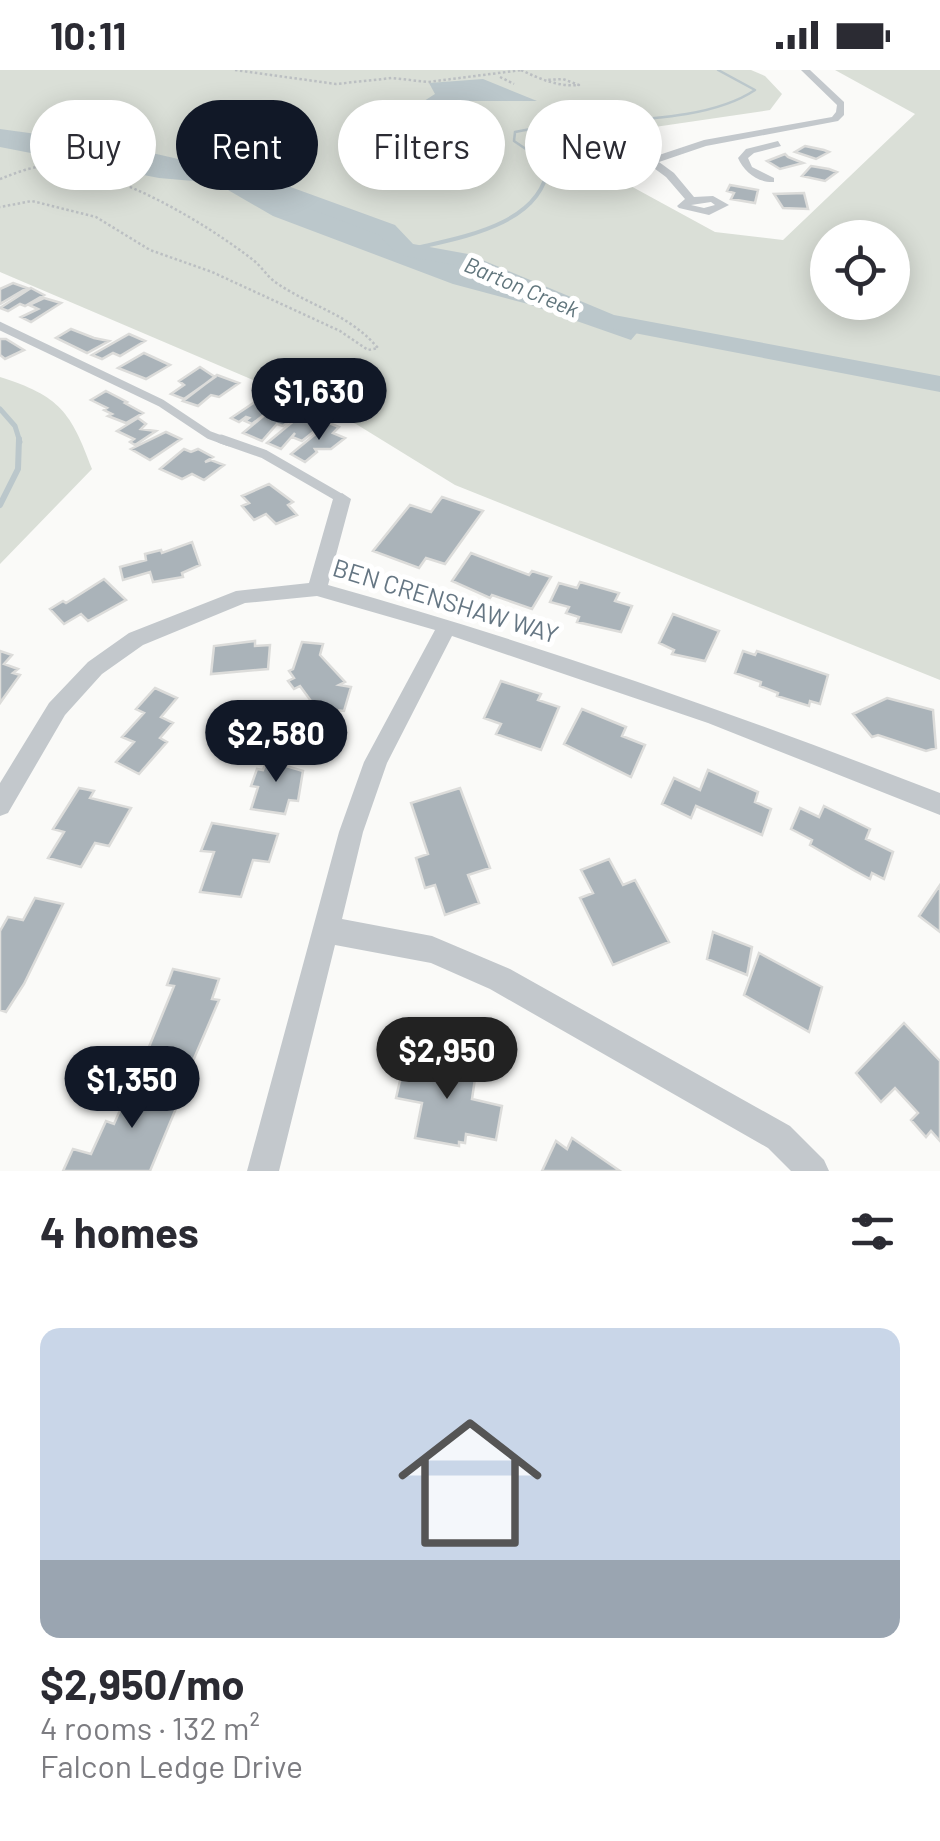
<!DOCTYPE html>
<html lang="en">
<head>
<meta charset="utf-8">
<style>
  :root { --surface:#fff; --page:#f2f2f3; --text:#2b2b33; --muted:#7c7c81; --accent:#111827 }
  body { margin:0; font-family:Barlow,sans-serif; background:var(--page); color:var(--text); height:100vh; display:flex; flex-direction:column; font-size:38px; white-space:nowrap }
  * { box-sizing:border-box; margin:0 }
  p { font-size:32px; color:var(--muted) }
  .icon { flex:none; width:55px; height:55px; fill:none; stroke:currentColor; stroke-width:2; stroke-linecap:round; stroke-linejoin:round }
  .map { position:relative; height:1101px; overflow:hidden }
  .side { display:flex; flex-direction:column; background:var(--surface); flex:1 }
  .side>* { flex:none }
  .top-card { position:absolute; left:30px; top:30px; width:880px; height:90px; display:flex; gap:20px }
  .tools { position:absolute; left:810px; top:150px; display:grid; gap:20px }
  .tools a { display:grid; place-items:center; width:100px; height:100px; border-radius:50%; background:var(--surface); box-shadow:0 5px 25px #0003; font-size:50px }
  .price { position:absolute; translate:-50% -85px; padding:0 22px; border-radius:35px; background:var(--accent); color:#fff; font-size:32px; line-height:65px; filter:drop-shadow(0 2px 5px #0008) }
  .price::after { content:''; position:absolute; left:50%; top:60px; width:30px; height:22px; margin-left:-15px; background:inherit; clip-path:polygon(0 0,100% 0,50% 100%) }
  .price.on { background:#222; color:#fff }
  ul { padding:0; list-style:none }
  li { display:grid; align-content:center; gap:20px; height:530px; padding:0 40px }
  li span { display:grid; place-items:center; height:310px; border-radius:20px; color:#555 }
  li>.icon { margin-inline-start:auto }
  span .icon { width:180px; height:180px; fill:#fffc; stroke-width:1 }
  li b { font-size:42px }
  h2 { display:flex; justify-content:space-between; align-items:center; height:120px; padding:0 40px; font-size:42px }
  .chip { padding:0 35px; border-radius:45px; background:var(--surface); box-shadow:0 5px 25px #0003; font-size:35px; line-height:90px }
  .chip.on { background:var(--accent); color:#fff }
  .status { display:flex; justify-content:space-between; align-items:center; height:70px; padding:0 50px; background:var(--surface); direction:ltr }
  .status svg { height:28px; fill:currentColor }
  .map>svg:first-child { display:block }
</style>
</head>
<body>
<div class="status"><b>10:11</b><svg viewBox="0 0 49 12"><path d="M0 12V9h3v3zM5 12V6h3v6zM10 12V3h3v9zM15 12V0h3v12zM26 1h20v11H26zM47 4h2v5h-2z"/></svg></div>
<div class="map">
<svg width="940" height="1101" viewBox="0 0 940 1101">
  <rect width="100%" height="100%" fill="#fafaf8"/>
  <!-- green -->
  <path fill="#dadfd7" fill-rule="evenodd" d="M 0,0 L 751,0 L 765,6 L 782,24 L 770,40 L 641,59 L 590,75 L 605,102 L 715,162 L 783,170 L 915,44 L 835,0 L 940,0 L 940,610 L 455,415 L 356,354 L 0,202 ZM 828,168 L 892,168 L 892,232 L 828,232 Z
    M 0,307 C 60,326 71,342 92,399 L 0,494 Z"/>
  <!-- water -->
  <path fill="#bbc7cb" d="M 483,9 L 537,31 L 424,31 L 435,24 L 429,13 Z
    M 0,67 L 192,97 L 257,116 L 420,177 L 535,229 L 641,258 L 631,270 L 528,234 L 453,214 L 273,146 L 216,113 L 159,108 L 0,77 Z"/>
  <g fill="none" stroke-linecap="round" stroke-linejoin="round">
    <!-- stream-far3 -->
    <path stroke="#bbc7cb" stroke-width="2.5" d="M 548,98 L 548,94 L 514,71 L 515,62 C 585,46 697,59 755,20 L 718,0"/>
    <!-- stream-far2 -->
    <path stroke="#bbc7cb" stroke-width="4" d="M 416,178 C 463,167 542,154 548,96"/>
    <!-- stream-far1 -->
    <path stroke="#bbc7cb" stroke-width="5" d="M 0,339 L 15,356 L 20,372"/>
    <!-- stream -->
    <path stroke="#bbc7cb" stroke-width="6" d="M 0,435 L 18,399 L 19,369"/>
    <!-- river -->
    <path fill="#bbc7cb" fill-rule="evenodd" d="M 0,59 L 117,75 L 274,111 L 395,155 L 413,174 L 468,184 L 614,245 L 940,306 L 940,322 L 598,256 L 454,195 L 398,185 L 379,165 L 261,120 L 117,87 L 0,69 Z"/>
  </g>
  <!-- building -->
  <path fill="#aab3b9" stroke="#dcdcda" stroke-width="2.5" d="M 805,76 L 824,80 L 829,82 L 816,89 L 795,82 Z
    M 785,84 L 788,87 L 803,93 L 780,99 L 767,91 Z
    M 811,96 L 829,99 L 837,102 L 825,111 L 802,106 Z
    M 730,115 L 758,120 L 755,133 L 731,129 L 734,123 L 727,121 Z
    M 804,123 L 808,139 L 783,138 L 774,124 Z
    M 13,213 L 27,218 L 0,234 L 0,219 Z
    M 31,218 L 44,225 L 25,236 L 20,234 L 8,241 L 0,238 Z
    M 44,228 L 61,233 L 31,252 L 21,247 L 38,239 L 29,235 Z
    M 71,259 L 94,268 L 109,271 L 87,283 L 56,268 Z
    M 129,264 L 145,271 L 120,286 L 113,283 L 102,289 L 92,285 Z
    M 0,269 L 6,269 L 24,280 L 5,289 L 0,285 Z
    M 144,283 L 170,295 L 146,309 L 118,298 Z
    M 200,297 L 215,307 L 184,329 L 171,324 L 184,315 L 179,311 Z
    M 217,305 L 239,313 L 219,327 L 211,325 L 198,336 L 183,331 Z
    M 106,321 L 127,332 L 125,333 L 143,343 L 126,353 L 108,346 L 112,344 L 104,340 L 107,338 L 91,330 Z
    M 258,330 L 278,334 L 252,354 L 245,351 L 249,348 L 246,347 L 239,352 L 231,348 Z
    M 279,333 L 291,337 L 286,341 L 297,345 L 283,356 L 277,354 L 262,371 L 243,363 Z
    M 307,340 L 331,348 L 302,371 L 292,367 L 295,363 L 281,379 L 267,373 Z
    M 138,348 L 146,354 L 141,359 L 156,361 L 135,375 L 130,372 L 134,369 L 117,361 Z
    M 329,353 L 339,357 L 333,363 L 345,368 L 331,379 L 315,379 L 317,382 L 305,392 L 291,384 Z
    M 166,362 L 181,369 L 150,390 L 131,379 Z
    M 184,379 L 191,382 L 198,379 L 213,387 L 205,392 L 211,390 L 224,395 L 204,410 L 192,404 L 182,409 L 160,399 Z
    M 269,414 L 293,432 L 288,435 L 297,445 L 276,454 L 266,444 L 254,450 L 242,436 L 249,433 L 242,426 Z
    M 442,427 L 483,441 L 445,494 L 426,488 L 419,498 L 373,481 L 410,435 L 431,442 Z
    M 192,472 L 200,495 L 182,503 L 183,507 L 153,512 L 150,502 L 123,510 L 120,497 L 146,490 L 145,484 L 161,480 L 162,483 Z
    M 471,483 L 529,505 L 532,501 L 551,507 L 532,539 L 492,525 L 490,528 L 452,511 Z
    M 104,509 L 126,530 L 88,551 L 81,544 L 64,554 L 50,539 L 63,531 L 66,533 Z
    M 580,512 L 619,523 L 615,531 L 632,536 L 621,562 L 577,552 L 579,547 L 566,543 L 569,537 L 550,532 L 559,513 L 577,518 Z
    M 673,544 L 719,561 L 705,591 L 672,584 L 674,580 L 659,573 Z
    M 255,571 L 255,576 L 270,575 L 268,599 L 211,604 L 214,576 Z
    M 302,572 L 323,574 L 320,585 L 345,612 L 339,615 L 351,617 L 344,641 L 310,637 L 311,631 L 300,616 L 294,619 L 288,611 L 294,608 L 289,601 L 293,599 Z
    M 0,581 L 12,585 L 4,594 L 18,599 L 13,603 L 20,605 L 0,633 Z
    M 743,581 L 755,585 L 757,581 L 828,605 L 820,634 L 810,631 L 809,636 L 777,626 L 778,623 L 760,616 L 761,612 L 735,603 Z
    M 501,611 L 541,624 L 538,630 L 559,637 L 541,680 L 496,664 L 501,654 L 484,648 Z
    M 155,618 L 177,628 L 161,647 L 173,653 L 160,668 L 167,672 L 139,704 L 116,692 L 134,672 L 122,667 L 144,643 L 136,639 Z
    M 887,628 L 933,640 L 936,678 L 926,681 L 878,665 L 872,667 L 853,644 Z
    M 582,639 L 626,657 L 622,666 L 645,675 L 631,707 L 564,674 Z
    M 271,679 L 283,681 L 279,694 L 303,701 L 298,731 L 289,730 L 285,744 L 251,739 L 258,717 L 251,716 L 257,699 L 263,700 Z
    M 708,700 L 758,722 L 755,732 L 771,739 L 762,765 L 696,736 L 691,748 L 662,734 L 674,708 L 700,720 Z
    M 79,718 L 94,721 L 90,728 L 131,738 L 109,776 L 95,773 L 81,797 L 48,788 L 64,762 L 53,759 Z
    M 460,718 L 490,798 L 468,805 L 479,833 L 445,845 L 435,815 L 425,818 L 416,788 L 428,784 L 411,733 Z
    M 824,736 L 870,759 L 866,769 L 893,782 L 884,809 L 872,803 L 870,809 L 855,801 L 810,775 L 812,770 L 791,759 L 800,738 L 819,747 Z
    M 212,753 L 278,764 L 269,792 L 253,790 L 241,827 L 200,822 L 214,782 L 201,781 Z
    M 609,789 L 623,815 L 635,810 L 669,872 L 613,895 L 580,828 L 593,823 L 581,800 Z
    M 940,815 L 940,862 L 919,846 Z
    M 35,828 L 63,834 L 24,914 L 6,942 L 0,940 L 0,861 L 8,847 L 23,850 Z
    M 713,862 L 752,877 L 747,905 L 707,889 Z
    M 759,883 L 822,917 L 809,962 L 744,925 Z
    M 173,899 L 219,909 L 212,929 L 219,930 L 187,1005 L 142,994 L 174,916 L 167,915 Z
    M 904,953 L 940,991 L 940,1071 L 931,1061 L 926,1067 L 911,1050 L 918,1043 L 895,1018 L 881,1032 L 856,1003 Z
    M 441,986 L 461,991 L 460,998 L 476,1002 L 472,1029 L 502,1036 L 496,1070 L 466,1064 L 465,1073 L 459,1072 L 459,1076 L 415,1068 L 422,1033 L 396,1028 L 405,989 L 439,994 Z
    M 135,1006 L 184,1019 L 150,1101 L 63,1101 L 73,1079 L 91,1084 L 106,1051 L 114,1054 Z
    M 572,1068 L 620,1101 L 542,1101 L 556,1071 L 567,1079 Z"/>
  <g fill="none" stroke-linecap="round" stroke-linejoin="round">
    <!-- path -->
    <path stroke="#bbbfc2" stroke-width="2.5" stroke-dasharray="2.5 2.5" stroke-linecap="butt" d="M 235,0 L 336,14 L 392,8 L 428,12 L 522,0
      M 521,0 C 540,9 558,17 579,15 L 563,9 L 546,10
      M 500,7 L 514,14
      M 0,109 C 16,103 34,95 52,96 C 113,98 206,153 253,190 C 261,196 267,206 275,212 C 311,237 348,243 378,278 L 368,280 L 340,261 L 212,202 L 150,180 L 96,147 L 32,131 L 0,137"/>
    <!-- service-far1 -->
    <path stroke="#c3c8cc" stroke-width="8" d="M 0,256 L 161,333 L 209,365 L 228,372"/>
    <!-- service -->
    <path stroke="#c3c8cc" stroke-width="9" d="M 221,369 L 264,384 L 342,429"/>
    <!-- minor -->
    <path fill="#c3c8cc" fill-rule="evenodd" d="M 801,0 L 810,0 L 844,32 L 844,45 L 838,51 L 706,76 L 659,92 L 674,103 L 694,127 L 713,126 L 729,135 L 709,145 L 679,138 L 677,136 L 685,129 L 666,107 L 647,93 L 647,89 L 704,70 L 832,47 L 836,42 L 837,35 ZM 711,132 L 715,135 L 704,138 L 691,135 Z
      M 778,71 L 781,76 L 754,83 L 748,88 L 752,97 L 774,108 L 774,112 C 758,113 744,102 738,88 L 746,79 Z
      M 342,423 L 351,429 L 328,515 C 536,573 738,645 940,723 L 940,745 L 708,653 L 452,566 L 387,693 L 363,762 L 342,849 L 432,866 L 510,899 L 790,1056 L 824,1090 L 829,1101 L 791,1101 L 768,1078 L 490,919 L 431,893 L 335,875 L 279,1101 L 247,1101 L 339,762 L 364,692 L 435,560 L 317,526 L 245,533 L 143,575 L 102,604 L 65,645 L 8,743 L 0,746 L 0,713 L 49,633 L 88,592 L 129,563 L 236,521 L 309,513 L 333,429 Z"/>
  </g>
  <g text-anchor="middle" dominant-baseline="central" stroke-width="10" stroke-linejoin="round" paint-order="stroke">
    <!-- far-water labels -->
    <g font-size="22" font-style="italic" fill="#60757c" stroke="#fff">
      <text transform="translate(522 216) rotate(23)">Barton Creek</text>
    </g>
    <!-- street labels -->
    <g font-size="25" fill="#657683" stroke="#fff">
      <text transform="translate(446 530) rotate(17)">BEN CRENSHAW WAY</text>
    </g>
  </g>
</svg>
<div class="tools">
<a><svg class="icon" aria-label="locate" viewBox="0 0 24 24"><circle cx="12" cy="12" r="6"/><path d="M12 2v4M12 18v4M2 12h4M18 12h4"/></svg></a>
</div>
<b class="price" style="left:319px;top:373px">$1,630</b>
<b class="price" style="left:276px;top:715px">$2,580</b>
<b class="price on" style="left:447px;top:1032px">$2,950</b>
<b class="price" style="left:132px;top:1061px">$1,350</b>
<div class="top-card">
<a class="chip">Buy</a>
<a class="chip on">Rent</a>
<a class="chip">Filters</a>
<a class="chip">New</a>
</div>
</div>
<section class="side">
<h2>4 homes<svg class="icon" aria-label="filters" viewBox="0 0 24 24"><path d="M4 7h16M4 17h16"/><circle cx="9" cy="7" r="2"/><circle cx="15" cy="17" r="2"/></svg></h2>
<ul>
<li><span style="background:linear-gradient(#c9d6e8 75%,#9aa5b1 0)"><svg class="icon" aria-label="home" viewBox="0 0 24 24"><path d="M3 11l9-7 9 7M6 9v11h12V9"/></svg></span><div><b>$2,950/mo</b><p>4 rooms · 132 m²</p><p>Falcon Ledge Drive</p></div></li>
</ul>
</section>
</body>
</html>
